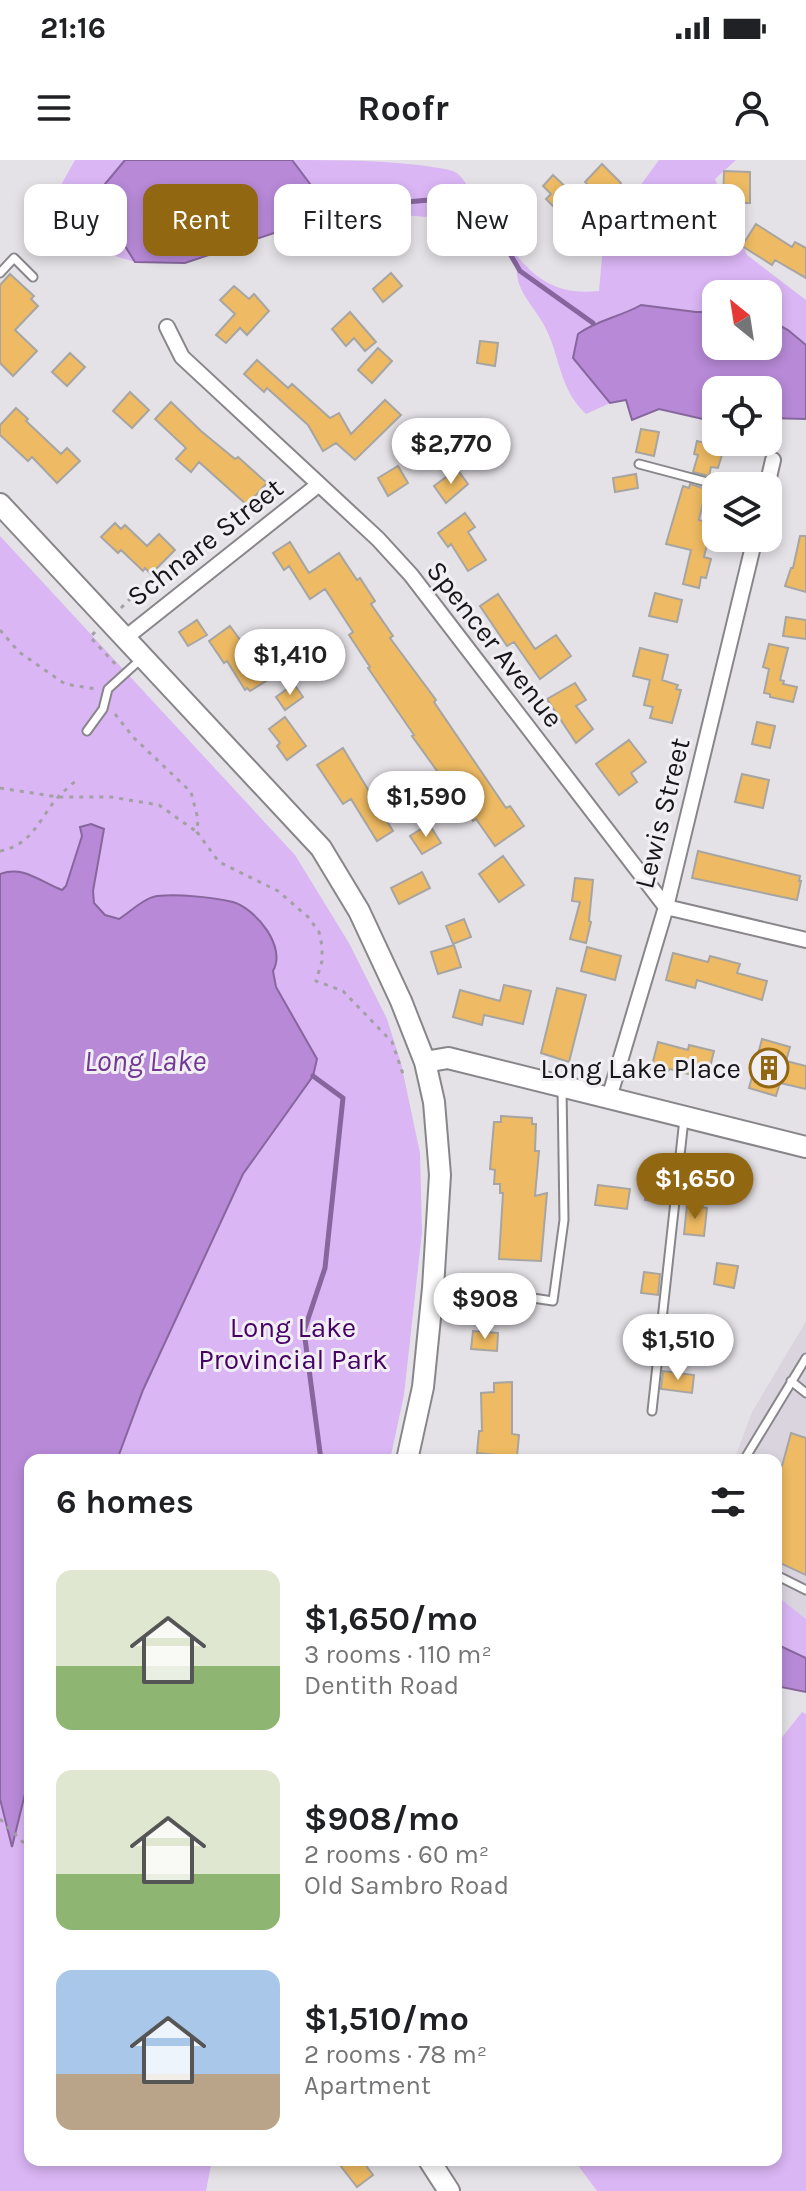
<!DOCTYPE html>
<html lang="en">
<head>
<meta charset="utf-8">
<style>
  :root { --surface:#fff; --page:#f6f6f6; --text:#202124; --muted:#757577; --accent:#926712 }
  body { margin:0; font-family:Karla,sans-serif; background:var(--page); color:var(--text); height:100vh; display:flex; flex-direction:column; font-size:30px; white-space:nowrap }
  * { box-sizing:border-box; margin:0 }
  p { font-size:26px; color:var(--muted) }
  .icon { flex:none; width:44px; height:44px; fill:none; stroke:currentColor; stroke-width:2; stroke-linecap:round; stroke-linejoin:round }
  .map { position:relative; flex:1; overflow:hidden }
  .side { position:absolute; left:24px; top:1294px; width:758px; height:712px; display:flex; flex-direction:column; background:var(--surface); border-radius:16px; box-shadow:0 4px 12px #0003 }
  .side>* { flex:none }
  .guide { position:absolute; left:24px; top:24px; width:758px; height:72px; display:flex; gap:16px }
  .needle { width:52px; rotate:330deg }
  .tools { position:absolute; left:702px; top:120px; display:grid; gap:16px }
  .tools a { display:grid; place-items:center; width:80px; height:80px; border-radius:16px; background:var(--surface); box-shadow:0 4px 12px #0003; font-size:40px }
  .price { position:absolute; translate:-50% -68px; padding:0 18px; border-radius:28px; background:#fff; color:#222; font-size:26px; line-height:52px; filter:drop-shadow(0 2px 4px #0008) }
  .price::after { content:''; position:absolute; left:50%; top:48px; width:24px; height:18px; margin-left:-12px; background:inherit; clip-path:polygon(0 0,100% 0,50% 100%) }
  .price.selected { background:var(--accent); color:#fff }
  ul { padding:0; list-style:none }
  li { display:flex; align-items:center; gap:24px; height:200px; padding:0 32px }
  li span { display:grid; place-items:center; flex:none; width:224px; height:160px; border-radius:16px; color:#555 }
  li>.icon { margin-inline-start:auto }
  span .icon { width:96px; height:96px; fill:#fffc; stroke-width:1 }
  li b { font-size:34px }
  h2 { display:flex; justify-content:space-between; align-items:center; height:96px; padding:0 32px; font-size:34px }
  .pill { padding:0 28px; border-radius:16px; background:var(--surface); box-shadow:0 4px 12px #0003; font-size:28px; line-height:72px }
  .pill.selected { background:var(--accent); color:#fff }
  .status { display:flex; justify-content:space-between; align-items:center; height:56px; padding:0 40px; background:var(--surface); direction:ltr }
  .status svg { height:22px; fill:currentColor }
  header { display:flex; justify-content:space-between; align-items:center; height:104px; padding:0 32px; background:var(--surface); font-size:36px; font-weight:700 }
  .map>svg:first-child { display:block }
</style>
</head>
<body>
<div class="status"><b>21:16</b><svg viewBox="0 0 49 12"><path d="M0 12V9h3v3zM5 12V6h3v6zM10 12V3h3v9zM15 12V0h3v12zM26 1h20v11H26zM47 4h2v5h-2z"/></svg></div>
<header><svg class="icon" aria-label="menu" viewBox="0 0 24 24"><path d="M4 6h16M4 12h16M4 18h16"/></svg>Roofr<svg class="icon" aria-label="person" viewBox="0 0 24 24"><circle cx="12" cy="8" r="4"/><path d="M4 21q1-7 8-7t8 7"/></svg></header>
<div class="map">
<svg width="806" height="2031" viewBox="0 0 806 2031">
  <rect width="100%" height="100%" fill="#e5e2e7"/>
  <!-- built -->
  <path fill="#dad4df" d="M 806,1161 L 806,1459 L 776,1435 L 776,1300 L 734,1300 L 752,1252 Z"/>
  <!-- green -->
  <path fill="#dab6f4" d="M 75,0 L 125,0 L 105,24 L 100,45 L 135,102 L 98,91 L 70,70 L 56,34 Z
    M 292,0 C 341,0 391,0 439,8 C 445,9 452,10 457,13 C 464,19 470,30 476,37 C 512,84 529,139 599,131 L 604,75 L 659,0 L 736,0 L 715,19 L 747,95 L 806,140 L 806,184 L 788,170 L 768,159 L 768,134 L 716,134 L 716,152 L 696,152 L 641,145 L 620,157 L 593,163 L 573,198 L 610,243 L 586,254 C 558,228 561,196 544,165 C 533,144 514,130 517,104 L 487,62 L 329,49 Z
    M 0,376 L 295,695 L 349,783 L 387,859 L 401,903 L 420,993 L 422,1072 L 404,1235 L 390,1300 L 117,1300 L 143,1230 L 243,1014 L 313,916 L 317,899 L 276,827 L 273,811 C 287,787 256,748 233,742 C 210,737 179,733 157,736 C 144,738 130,752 119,759 L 105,755 L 94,743 L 93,731 L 104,669 L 80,667 L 82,675 L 66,726 L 62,730 C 41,722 24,705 0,714 Z
    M 776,1435 L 806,1459 L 806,1498 L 776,1484 Z
    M 802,1552 L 806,1554 L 806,2031 L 597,2031 L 574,2000 L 776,2000 L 776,1585 Z
    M 30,1613 L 30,2000 L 212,2000 L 206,2031 L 0,2031 L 0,1639 L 13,1685 Z"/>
  <!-- water -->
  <path fill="#b789d7" stroke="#87669d" stroke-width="2" d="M 125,0 L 292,0 L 329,49 L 283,70 L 185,103 L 135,102 L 99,45 L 105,24 Z
    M 641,145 L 696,152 L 716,152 L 716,186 L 768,186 L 768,159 L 788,170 L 806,185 L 806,259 L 768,258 L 768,230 L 716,230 L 716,262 L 659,249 L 632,260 L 626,240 L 610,243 L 573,198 L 578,174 C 597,160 620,157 641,145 Z
    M 91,664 L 104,669 L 93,731 L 94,743 L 105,755 L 119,759 C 130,752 144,738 157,736 C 180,734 211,737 233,742 C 256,749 287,787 273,811 L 276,827 L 317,899 L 313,916 L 243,1014 L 143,1230 L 117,1300 L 30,1300 L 30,1613 L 12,1687 L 0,1639 L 0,714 C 24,705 40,722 62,730 L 66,726 L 82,676 L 80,667 Z
    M 776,1484 L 806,1498 L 806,1532 L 776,1526 Z"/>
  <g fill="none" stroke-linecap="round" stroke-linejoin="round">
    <!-- stream -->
    <path stroke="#87669d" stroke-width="5" d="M 329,49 L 440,39 L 494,66 L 520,111 L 593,163
      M 313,916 L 343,938 L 325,1108 L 304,1171 L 321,1300"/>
  </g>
  <!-- building -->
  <path fill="#eeba63" stroke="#a7a5a1" stroke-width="2" d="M 602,4 L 621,23 L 604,40 L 585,22 Z
    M 724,11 L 750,12 L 750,43 L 723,43 Z
    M 553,15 L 571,32 L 555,48 L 546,39 L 551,34 L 543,26 Z
    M 756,64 L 792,87 L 795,82 L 806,88 L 806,118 L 775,100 L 772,105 L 742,86 Z
    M 391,113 L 402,126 L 383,142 L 373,129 Z
    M 10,114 L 34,136 L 31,139 L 38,146 L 15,170 L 37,191 L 13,216 L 0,203 L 0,125 Z
    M 234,126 L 249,139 L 254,134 L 269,151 L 247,175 L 240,168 L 226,183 L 216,175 L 235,154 L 220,140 Z
    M 350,152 L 376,182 L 365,191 L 354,178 L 346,186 L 332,169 Z
    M 480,181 L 498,183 L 495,206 L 477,203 Z
    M 378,188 L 392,201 L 372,223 L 358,210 Z
    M 70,193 L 85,207 L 67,226 L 52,212 Z
    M 257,200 L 288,228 L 292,224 L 330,258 L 339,253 L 351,274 L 385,240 L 401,255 L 355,300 L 336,283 L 323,291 L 308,265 L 267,228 L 264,232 L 244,214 Z
    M 130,232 L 149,250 L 132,268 L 113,251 Z
    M 171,242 L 201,271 L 235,299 L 238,297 L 267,323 L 247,345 L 199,302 L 191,312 L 176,299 L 186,288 L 155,259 Z
    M 16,248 L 28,259 L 26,261 L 61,294 L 67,288 L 80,301 L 57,323 L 32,297 L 28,301 L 0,275 L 0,265 Z
    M 641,269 L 659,272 L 654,296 L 636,292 Z
    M 697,281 L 724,288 L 718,308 L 711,307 L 709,316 L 693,312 L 698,295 L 694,294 Z
    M 398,306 L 408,323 L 388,336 L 378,318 Z
    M 457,309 L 468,324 L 446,343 L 434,326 Z
    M 636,314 L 638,328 L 615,332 L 613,318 Z
    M 690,324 L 706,329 L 699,360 L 709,363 L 708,368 L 711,369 L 704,397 L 711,399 L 706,418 L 701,417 L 699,428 L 683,424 L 691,390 L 666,384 L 683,326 L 689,328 Z
    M 465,353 L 475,367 L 468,372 L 486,400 L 468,411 L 451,384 L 448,387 L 438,373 Z
    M 115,363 L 121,369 L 125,365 L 147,386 L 159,374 L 175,390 L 151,414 L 145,408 L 143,411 L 121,390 L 118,393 L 101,377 Z
    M 800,376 L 806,376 L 806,432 L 785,426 L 791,408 L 793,408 Z
    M 290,382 L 309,413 L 339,393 L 357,420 L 360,418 L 375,441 L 371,444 L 393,476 L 390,478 L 436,540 L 434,542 L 506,648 L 510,646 L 524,666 L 495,686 L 476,659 L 473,661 L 412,576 L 414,575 L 368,508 L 370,507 L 349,475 L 353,472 L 325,429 L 310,439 L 289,406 L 284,410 L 273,393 Z
    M 655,433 L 682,440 L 677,462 L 649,456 Z
    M 498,434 L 535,489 L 556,475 L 571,496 L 540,519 L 514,482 L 507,486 L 480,446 Z
    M 786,457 L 806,460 L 806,479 L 783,476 Z
    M 197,460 L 207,475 L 188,486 L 179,472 Z
    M 230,466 L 256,502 L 260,500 L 271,518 L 250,531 L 247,528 L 245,530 L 227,501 L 224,503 L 209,481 Z
    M 769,484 L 788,488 L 780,520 L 784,521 L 783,524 L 797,527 L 793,542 L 770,537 L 770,534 L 764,533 L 769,509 L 763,507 Z
    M 640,488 L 668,495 L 662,520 L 678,525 L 676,529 L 681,530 L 672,563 L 650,558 L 653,547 L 644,545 L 650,520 L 633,516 Z
    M 575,523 L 586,540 L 576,546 L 593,569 L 576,583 L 547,539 Z
    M 294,524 L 303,537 L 285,550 L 276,537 Z
    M 285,557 L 306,586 L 287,600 L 277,586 L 280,583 L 269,569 Z
    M 757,562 L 775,566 L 770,588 L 752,584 Z
    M 629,580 L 646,602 L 631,613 L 637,622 L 619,635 L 596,604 Z
    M 343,588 L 393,671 L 377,681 L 351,639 L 343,644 L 317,605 Z
    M 742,614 L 769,620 L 763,648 L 735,642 Z
    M 429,664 L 441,683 L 422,694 L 410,676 Z
    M 698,691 L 800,716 L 799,721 L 801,721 L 797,740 L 692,718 Z
    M 503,696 L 524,725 L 499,742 L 479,714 Z
    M 422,712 L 430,728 L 399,744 L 391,728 Z
    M 575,718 L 593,720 L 589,761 L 591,762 L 586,783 L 570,779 L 580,742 L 572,741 Z
    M 464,759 L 471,777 L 453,784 L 446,766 Z
    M 454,785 L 461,807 L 438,814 L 431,792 Z
    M 587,787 L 621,796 L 615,820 L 581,811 Z
    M 673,793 L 708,802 L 710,796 L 740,804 L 737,813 L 767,821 L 762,840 L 697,820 L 695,828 L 666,820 Z
    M 504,825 L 531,831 L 523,864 L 484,855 L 482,865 L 453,857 L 460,830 L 500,841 Z
    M 557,828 L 586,835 L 569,902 L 541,893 Z
    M 762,879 L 790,887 L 786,901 L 806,906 L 806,929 L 780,923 L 776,936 L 749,928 Z
    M 658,882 L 688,890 L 689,885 L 714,891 L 707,919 L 670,909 L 666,913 L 651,909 Z
    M 501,956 L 532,958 L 532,964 L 536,964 L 535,991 L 539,991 L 535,1036 L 547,1033 L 541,1101 L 499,1099 L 503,1033 L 500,1033 L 500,1024 L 494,1024 L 495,1010 L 490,1009 L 494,962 L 501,962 Z
    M 648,1008 L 663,1009 L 660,1042 L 645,1040 Z
    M 598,1025 L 630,1029 L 627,1049 L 595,1045 Z
    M 687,1045 L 707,1048 L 704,1076 L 684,1074 Z
    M 717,1103 L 738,1106 L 734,1128 L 714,1124 Z
    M 644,1112 L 660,1114 L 658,1135 L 641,1133 Z
    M 473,1171 L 498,1173 L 497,1191 L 471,1189 Z
    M 663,1211 L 694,1215 L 692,1233 L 661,1229 Z
    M 512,1222 L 512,1274 L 519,1275 L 517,1297 L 477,1293 L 479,1271 L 482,1271 L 481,1233 L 494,1232 L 494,1223 Z
    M 791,1273 L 806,1278 L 806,1415 L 780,1403 L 776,1396 L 776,1304 L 782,1306 Z
    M 336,2000 L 362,2000 L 373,2015 L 357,2027 Z"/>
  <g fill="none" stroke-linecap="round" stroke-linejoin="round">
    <defs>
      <path id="service" d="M 0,113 L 14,98 L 33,117
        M 639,304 L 722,326
        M 87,571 L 103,549 L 108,529 L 141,499
        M 492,1132 L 553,1141 L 564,1060 L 562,928
        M 791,1221 L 806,1233
        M 652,1251 L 684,959
        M 744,1300 L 806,1198
        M 776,1415 L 806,1430"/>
      <path id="minor" d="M 167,167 L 182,197 L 378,379 L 411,415 L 666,747 L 806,780
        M 767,326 L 773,300
        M 124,479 L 318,325
        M 609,938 L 666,747 L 755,378"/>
      <path id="secondary" d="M 0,344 L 321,688 L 359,751 L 401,841 L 425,902 L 434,942 L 440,1015 L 433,1128 L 423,1227 L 407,1300
        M 425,902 L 448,898 L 806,987
        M 429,2000 L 449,2031"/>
    </defs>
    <!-- service casing -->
    <use href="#service" stroke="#88868a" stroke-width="11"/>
    <!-- minor casing -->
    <use href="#minor" stroke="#88868a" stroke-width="18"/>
    <!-- secondary casing -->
    <use href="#secondary" stroke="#88868a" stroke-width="24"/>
    <!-- path -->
    <path stroke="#a3a0a5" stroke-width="3" stroke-dasharray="4 6" stroke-linecap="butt" d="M 121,448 L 130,439
      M 0,470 L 19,492 L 65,524 L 96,529
      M 95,472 L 90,477 L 118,507
      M 115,554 L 134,578 L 191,632 L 198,659 L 197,672 L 219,702 L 278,731 L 308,757 L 319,772 L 322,786 L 322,801 L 316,821 L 343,831 L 392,882 L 404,917
      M 0,628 L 58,637 L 111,637 L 159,645 L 197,672
      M 0,691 C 33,685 39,658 59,636 C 65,630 72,624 78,619
      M 0,1659 L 30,1689"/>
    <!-- service -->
    <use href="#service" stroke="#fff" stroke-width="7"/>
    <!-- minor -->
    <use href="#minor" stroke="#fff" stroke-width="14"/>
    <!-- secondary -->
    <use href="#secondary" stroke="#fff" stroke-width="20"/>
  </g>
  <!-- icons -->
  <defs>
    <symbol id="building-ring" viewBox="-11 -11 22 22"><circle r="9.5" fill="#f2eff4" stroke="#926712" stroke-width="1.5"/><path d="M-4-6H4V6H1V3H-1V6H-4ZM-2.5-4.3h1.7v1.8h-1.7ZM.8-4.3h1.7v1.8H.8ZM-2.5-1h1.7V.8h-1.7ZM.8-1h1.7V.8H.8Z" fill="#926712"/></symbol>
  </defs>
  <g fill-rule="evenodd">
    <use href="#building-ring" x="747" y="886" width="44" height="44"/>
  </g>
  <g text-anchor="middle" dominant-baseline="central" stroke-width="6" stroke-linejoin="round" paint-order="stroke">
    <!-- street labels -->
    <g font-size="28" fill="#161517" stroke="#f2eff4">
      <text transform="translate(205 382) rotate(-38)">Schnare Street</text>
      <text transform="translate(495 484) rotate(52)">Spencer Avenue</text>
      <text transform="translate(662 653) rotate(-76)">Lewis Street</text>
    </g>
    <!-- poi labels -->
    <g font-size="28" fill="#161517" stroke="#f2eff4" text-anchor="end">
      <text x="741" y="908">Long Lake Place</text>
    </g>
    <!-- park labels -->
    <g font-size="28" fill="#460265" stroke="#f2eff4">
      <text x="293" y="1167">Long Lake<tspan x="293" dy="32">Provincial Park</tspan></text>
    </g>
    <!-- water labels -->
    <g font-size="30" font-style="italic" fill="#713894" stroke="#f2eff4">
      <text x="145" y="901">Long Lake</text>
    </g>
  </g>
</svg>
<div class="tools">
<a><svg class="needle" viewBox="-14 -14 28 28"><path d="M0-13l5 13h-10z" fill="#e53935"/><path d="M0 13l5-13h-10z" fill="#757577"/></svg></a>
<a><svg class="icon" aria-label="locate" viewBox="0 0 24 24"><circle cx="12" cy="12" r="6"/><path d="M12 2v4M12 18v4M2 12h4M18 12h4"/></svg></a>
<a><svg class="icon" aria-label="layers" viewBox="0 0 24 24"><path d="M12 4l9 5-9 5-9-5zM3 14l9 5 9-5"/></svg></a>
</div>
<b class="price" style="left:451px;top:326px">$2,770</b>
<b class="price" style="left:290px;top:537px">$1,410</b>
<b class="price" style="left:426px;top:679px">$1,590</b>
<b class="price selected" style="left:695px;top:1061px">$1,650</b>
<b class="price" style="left:485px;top:1181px">$908</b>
<b class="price" style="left:678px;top:1222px">$1,510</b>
<div class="guide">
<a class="pill">Buy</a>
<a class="pill selected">Rent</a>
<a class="pill">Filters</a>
<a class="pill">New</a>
<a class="pill">Apartment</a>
</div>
<section class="side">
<h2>6 homes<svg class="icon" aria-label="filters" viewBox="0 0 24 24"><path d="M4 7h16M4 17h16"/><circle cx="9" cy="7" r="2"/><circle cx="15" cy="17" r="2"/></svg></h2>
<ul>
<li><span style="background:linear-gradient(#dfe7d0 60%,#8fb573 0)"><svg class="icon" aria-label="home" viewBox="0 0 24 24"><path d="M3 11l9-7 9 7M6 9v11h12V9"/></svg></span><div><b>$1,650/mo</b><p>3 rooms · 110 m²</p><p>Dentith Road</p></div></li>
<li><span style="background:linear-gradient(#dfe7d0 65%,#8fb573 0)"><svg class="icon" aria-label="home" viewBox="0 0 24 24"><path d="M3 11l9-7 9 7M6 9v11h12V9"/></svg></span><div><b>$908/mo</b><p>2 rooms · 60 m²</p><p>Old Sambro Road</p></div></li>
<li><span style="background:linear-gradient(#a9c7e8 65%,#b9a48a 0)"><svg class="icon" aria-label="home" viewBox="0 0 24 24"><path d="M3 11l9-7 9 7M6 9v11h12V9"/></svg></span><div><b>$1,510/mo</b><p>2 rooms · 78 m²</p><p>Apartment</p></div></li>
</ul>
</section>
</div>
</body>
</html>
